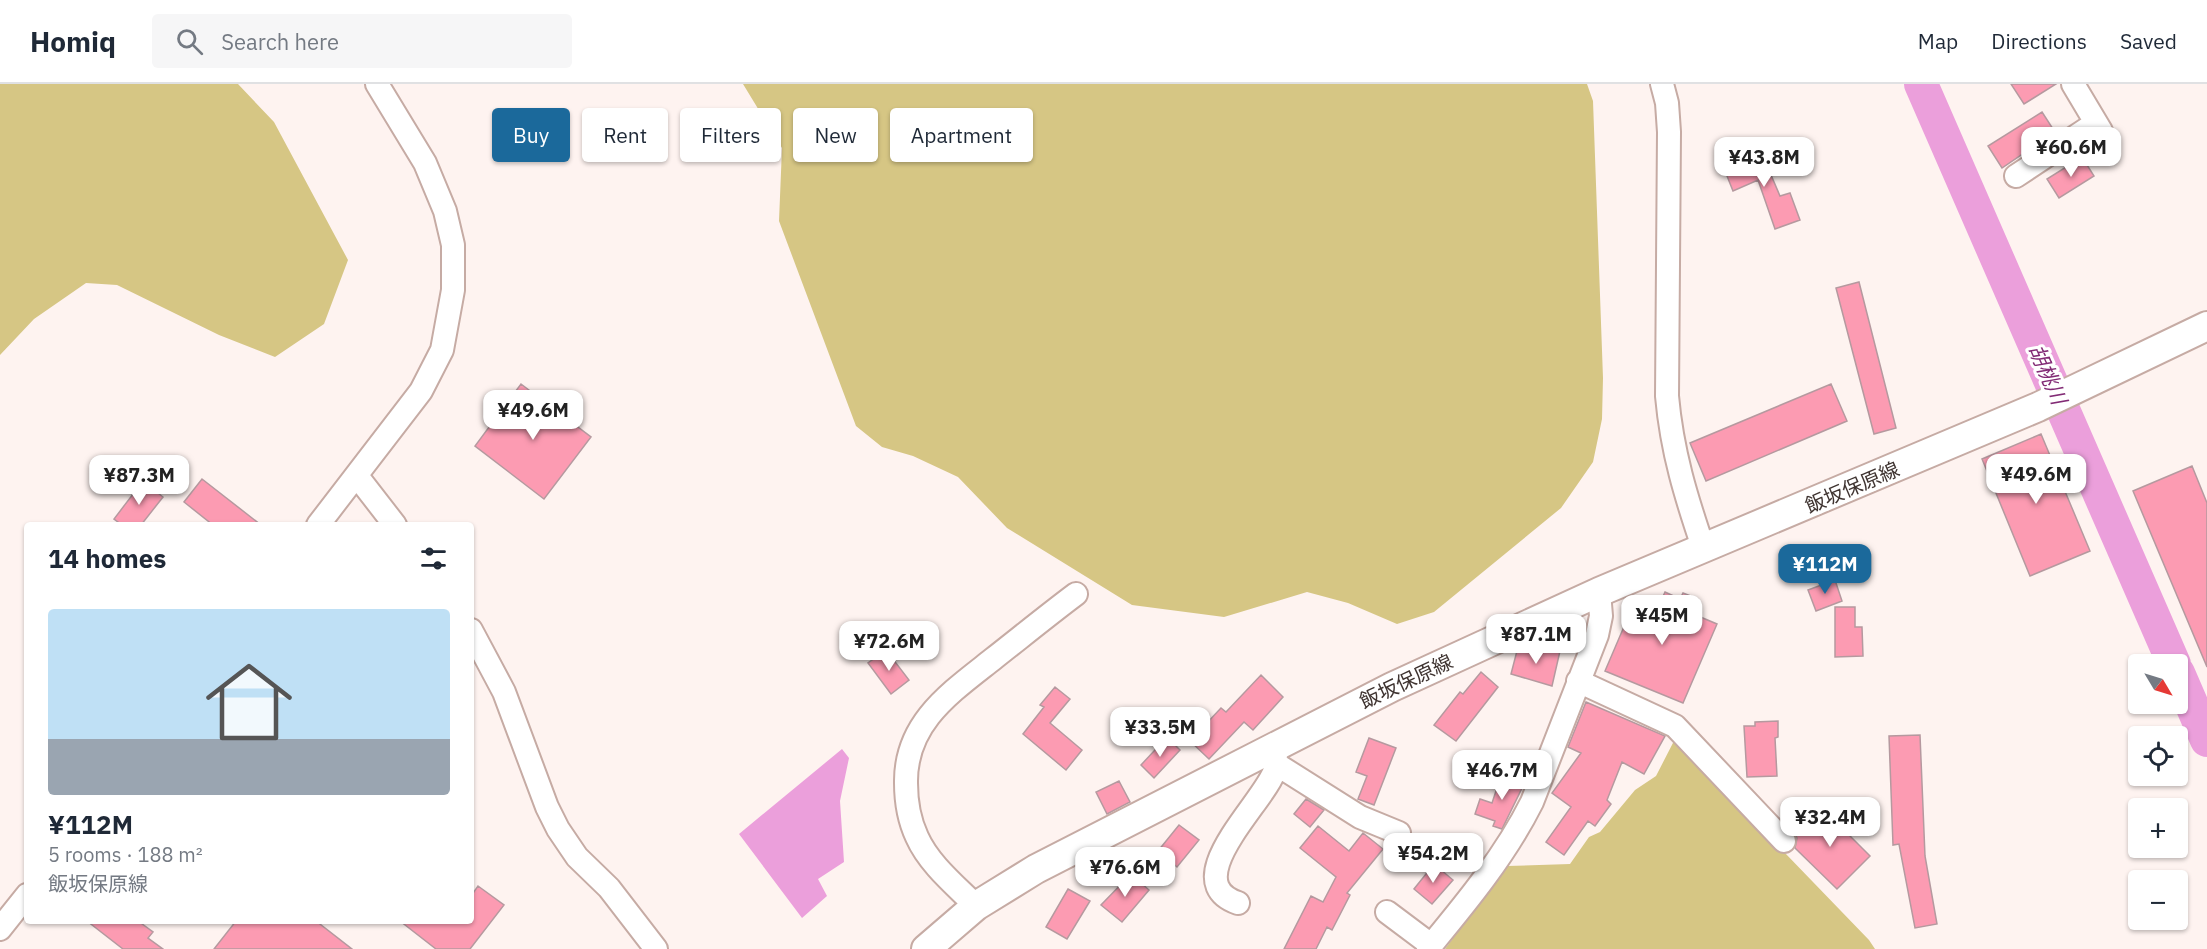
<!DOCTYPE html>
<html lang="en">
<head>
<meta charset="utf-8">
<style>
  :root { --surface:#fff; --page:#f6f6f7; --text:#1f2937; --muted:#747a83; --line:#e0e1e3; --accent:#1b699b }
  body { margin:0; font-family:"IBM Plex Sans","Noto Sans JP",sans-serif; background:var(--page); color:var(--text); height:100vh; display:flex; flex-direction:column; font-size:22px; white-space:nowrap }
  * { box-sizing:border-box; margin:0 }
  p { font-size:20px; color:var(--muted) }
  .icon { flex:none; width:33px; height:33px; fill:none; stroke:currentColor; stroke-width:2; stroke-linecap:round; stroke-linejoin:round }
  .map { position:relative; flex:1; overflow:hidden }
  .sheet { position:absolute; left:24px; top:438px; width:450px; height:402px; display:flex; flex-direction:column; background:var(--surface); border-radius:6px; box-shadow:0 2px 4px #0004 }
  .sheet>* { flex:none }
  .top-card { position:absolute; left:492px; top:24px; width:570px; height:54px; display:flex; gap:12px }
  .needle { width:39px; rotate:128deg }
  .controls { position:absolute; left:2128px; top:570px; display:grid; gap:12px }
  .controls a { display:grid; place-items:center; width:60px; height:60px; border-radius:6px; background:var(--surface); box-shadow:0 2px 4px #0004; font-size:30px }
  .price { position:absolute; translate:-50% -51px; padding:0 14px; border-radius:12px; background:#fff; color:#222; font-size:20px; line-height:39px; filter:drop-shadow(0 2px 3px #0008) }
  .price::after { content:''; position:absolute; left:50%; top:36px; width:18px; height:14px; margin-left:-9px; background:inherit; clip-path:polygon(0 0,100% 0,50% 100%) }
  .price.current { background:var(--accent); color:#fff }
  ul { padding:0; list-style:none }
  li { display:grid; align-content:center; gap:12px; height:318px; padding:0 24px }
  li span { display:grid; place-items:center; height:186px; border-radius:6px; color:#555 }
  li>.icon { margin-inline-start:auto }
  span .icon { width:108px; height:108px; fill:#fffc; stroke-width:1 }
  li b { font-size:26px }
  h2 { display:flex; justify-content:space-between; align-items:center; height:72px; padding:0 24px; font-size:26px }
  .tag { padding:0 21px; border-radius:6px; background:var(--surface); box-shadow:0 2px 4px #0004; font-size:21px; line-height:54px }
  .tag.current { background:var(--accent); color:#fff }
  header { display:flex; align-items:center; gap:36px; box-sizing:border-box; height:84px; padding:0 30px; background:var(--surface); border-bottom:2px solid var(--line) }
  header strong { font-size:28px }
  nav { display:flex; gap:33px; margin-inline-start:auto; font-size:21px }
  .search { width:420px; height:54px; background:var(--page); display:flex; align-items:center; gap:15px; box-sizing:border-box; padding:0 21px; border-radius:6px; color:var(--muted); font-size:22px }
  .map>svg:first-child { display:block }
</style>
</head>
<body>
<header>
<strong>Homiq</strong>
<div class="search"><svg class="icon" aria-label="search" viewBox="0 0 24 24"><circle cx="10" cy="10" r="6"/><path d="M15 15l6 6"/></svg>Search here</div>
<nav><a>Map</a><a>Directions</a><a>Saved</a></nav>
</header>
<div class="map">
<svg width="2207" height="865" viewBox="0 0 2207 865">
  <rect width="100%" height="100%" fill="#fef3f0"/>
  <!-- green -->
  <path fill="#d6c684" d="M 0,0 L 238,0 L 274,38 L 348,176 L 324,240 L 275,273 L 219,251 L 117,201 L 86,199 L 34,235 L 0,271 Z
    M 743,0 L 1587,0 L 1593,17 L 1603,294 L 1602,335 L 1593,378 L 1561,424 L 1434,528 L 1397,540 L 1348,519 L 1307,508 L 1224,533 L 1132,521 L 1007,444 L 958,393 L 913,372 L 882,363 L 856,342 L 779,137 L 782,64 Z
    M 1675,655 L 1869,856 L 1875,865 L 1445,865 L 1507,782 L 1570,780 L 1589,753 L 1600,748 L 1635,706 L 1656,692 Z"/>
  <!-- water -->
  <path fill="#eb9fdb" d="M 842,665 L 849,674 L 840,717 L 844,778 L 818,795 L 827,812 L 802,834 L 739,750 Z"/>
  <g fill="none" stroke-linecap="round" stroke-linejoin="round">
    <!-- river -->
    <path stroke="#eb9fdb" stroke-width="34" d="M 1921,0 L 2174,580
      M 2178,589 L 2207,656"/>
  </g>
  <!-- building -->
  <path fill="#fc9bb2" stroke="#b5999f" stroke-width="1.5" d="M 2011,0 L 2056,0 L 2024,20 Z
    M 2042,28 L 2055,48 L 2002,84 L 1988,62 Z
    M 1759,63 L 1780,112 L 1790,109 L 1800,136 L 1775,145 L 1758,96 L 1733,107 L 1725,87 L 1750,76 L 1747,68 Z
    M 2082,73 L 2094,92 L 2059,114 L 2047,95 Z
    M 1859,198 L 1896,344 L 1874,350 L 1836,204 Z
    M 521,300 L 591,353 L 544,415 L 475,362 Z
    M 1831,300 L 1847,337 L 1706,397 L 1690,359 Z
    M 2041,350 L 2090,467 L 2030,492 L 1982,375 Z
    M 2192,382 L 2207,419 L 2207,583 L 2133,407 Z
    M 202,395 L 261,441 L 213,441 L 184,418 Z
    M 143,397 L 163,413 L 141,441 L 122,441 L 114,435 Z
    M 1835,496 L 1842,517 L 1816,527 L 1808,506 Z
    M 1665,508 L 1680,515 L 1683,509 L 1698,515 L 1691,529 L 1717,540 L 1683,619 L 1605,587 L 1635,517 L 1657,526 Z
    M 1835,523 L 1855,523 L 1855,543 L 1862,543 L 1863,572 L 1835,573 Z
    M 1518,563 L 1540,569 L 1541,563 L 1560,567 L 1552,602 L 1511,590 Z
    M 886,566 L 909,596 L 891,610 L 868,579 Z
    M 1481,588 L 1498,603 L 1456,657 L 1434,641 L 1460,608 L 1463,610 Z
    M 1261,591 L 1283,613 L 1253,646 L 1244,638 L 1209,675 L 1190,657 L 1221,624 L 1226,628 Z
    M 1055,603 L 1070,615 L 1050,639 L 1082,666 L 1066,686 L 1023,650 L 1044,623 L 1040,621 Z
    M 1586,618 L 1665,652 L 1644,690 L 1622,678 L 1607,716 L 1611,720 L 1595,742 L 1588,737 L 1564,771 L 1546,758 L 1571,723 L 1552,709 L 1581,669 L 1568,663 Z
    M 1778,637 L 1778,653 L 1775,654 L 1777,692 L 1747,693 L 1744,642 L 1755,642 L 1755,638 Z
    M 1920,651 L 1925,772 L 1937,840 L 1915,844 L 1899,760 L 1893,761 L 1889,652 Z
    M 1167,653 L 1180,666 L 1154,694 L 1141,681 Z
    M 1369,654 L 1396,664 L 1374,721 L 1358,715 L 1367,692 L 1356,688 Z
    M 1512,689 L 1527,694 L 1502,745 L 1493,742 L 1495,737 L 1475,730 L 1480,715 L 1492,719 L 1500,695 L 1509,699 Z
    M 1119,697 L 1130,718 L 1107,730 L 1096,708 Z
    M 1306,715 L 1324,726 L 1310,743 L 1294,730 Z
    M 1821,723 L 1870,772 L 1837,805 L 1795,764 L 1797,754 L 1795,749 Z
    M 1179,741 L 1199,756 L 1177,783 L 1158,767 Z
    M 1318,742 L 1349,767 L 1363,749 L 1383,765 L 1347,809 L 1350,811 L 1332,846 L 1327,843 L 1316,865 L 1284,865 L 1311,812 L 1323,818 L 1336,793 L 1300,764 Z
    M 1434,780 L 1453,796 L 1432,820 L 1414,805 Z
    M 1131,790 L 1149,806 L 1122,838 L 1101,821 Z
    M 478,802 L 504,821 L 470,865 L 436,865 L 400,837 L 471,837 L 471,812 Z
    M 1068,805 L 1090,817 L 1067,855 L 1046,843 Z
    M 87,837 L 138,837 L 153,848 L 148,854 L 163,865 L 123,865 Z
    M 236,837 L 316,837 L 352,865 L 214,865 Z"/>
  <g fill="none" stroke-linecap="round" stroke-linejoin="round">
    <defs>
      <path id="minor" d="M 1662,0 L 1667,19 L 1669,48 L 1667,312 C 1672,368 1686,413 1704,466
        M 2073,0 L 2101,47
        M 2016,92 L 2096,39
        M 357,392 L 395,441
        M 318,441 L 421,307 L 442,266 L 453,206 L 453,161 L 445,127 L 425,79 L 377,0
        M 471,546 L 504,608 L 547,723 L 558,745 L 577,773 L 609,804 L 656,865
        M 1578,597 L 1675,642 L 1784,757
        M 1276,680 L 1360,733 L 1399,749
        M 1238,819 C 1174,797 1268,715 1275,685 C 1277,677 1276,670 1273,663
        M 976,822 C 955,801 929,780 917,753 C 909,736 906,718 906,699 C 905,639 950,609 993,575 C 1021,553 1048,531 1076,510
        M 1387,828 L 1431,861
        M 0,845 L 27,811
        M 1428,865 C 1466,819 1505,772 1532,718 L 1597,551 L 1601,532 L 1599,508"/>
      <path id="major" d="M 926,865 L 976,822 L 1036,785 L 1392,603 L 1599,508 L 2038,323 L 2207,242"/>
    </defs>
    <!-- minor casing -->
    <use href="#minor" stroke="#c6aba4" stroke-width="26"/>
    <!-- major casing -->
    <use href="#major" stroke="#c6aba4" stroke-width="32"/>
    <!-- minor -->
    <use href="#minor" stroke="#fff" stroke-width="22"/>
    <!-- major -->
    <use href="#major" stroke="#fff" stroke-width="28"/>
  </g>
  <g text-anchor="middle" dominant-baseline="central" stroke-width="6" stroke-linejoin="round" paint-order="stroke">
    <!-- street labels -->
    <g font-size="20" fill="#3f3431" stroke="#fff">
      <text transform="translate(1852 403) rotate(-23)">飯坂保原線</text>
      <text transform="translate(1406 597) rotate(-25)">飯坂保原線</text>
    </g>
    <!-- water labels -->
    <g font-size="21" font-style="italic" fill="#822b75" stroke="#fff">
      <text transform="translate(2048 290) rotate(66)">胡桃川</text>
    </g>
  </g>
</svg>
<div class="controls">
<a><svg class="needle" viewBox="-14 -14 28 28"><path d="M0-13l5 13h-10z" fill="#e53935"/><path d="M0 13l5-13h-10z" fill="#747a83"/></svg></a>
<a><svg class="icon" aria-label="locate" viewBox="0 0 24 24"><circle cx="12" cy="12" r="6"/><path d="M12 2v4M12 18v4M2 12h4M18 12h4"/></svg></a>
<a>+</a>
<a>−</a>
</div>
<b class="price" style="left:2071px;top:94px">¥60.6M</b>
<b class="price" style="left:1764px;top:104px">¥43.8M</b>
<b class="price" style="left:533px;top:357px">¥49.6M</b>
<b class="price" style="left:2036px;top:421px">¥49.6M</b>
<b class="price" style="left:139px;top:422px">¥87.3M</b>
<b class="price current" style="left:1825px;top:511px">¥112M</b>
<b class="price" style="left:1662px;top:562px">¥45M</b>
<b class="price" style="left:1536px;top:581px">¥87.1M</b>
<b class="price" style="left:889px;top:588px">¥72.6M</b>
<b class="price" style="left:1160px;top:674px">¥33.5M</b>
<b class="price" style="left:1502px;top:717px">¥46.7M</b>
<b class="price" style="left:1830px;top:764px">¥32.4M</b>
<b class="price" style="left:1433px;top:800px">¥54.2M</b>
<b class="price" style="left:1125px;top:814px">¥76.6M</b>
<div class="top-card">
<a class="tag current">Buy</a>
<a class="tag">Rent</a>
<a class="tag">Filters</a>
<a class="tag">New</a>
<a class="tag">Apartment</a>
</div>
<section class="sheet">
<h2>14 homes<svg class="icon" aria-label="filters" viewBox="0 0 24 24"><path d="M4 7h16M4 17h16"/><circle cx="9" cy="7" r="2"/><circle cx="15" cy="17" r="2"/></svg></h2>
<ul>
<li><span style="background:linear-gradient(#bfe0f5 70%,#9aa5b1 0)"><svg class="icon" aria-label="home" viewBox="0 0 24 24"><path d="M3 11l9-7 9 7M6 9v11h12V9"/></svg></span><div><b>¥112M</b><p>5 rooms · 188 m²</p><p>飯坂保原線</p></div></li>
</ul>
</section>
</div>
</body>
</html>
